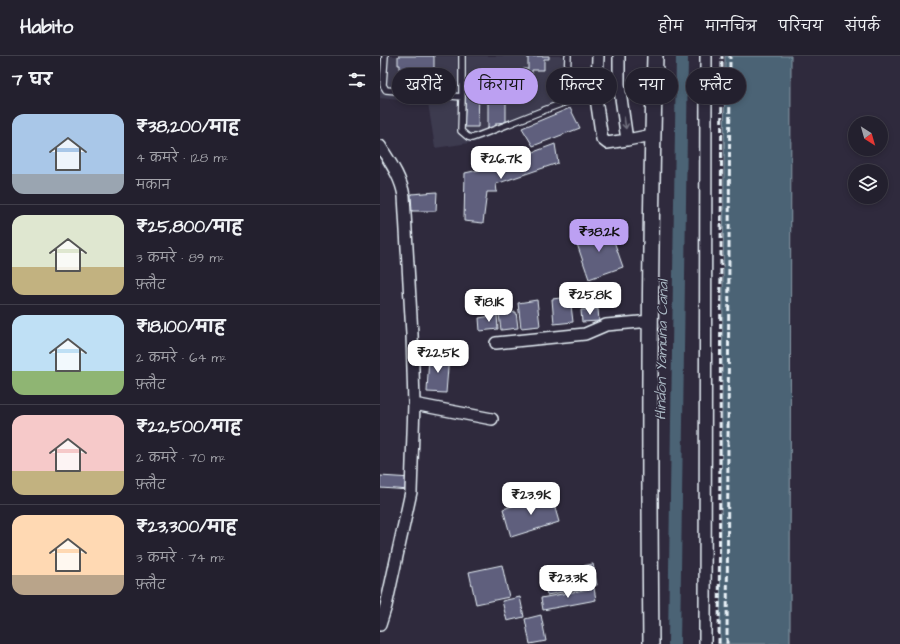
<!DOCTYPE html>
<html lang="hi">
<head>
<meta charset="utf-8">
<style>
  :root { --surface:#23202e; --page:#2f2d3a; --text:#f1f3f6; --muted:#a3a3aa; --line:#403e4a; --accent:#bca0f2 }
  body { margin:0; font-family:"Architects Daughter","Playpen Sans Deva",sans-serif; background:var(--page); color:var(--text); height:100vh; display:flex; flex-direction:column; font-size:15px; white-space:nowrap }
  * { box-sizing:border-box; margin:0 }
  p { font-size:13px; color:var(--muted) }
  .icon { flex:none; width:22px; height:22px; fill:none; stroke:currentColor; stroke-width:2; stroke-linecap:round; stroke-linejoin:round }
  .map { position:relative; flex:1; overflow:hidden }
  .panel { display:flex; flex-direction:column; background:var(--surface); width:380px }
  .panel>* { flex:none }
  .guide { position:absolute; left:12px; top:12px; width:380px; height:36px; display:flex; gap:8px }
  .needle { width:26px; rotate:143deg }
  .fabs { position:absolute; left:468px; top:60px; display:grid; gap:8px }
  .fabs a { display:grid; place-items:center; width:40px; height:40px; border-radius:50%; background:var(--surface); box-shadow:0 2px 6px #0003,0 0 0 1px var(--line); font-size:20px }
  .price { position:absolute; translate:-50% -34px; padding:0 9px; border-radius:8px; background:#fff; color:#222; font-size:13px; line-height:26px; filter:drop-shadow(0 1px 2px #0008) }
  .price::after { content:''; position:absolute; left:50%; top:24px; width:12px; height:9px; margin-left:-6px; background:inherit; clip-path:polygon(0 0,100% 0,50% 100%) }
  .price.on { background:var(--accent); color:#111 }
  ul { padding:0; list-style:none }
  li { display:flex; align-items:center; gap:12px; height:100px; padding:0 12px }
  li+li { border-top:1px solid var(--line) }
  li span { display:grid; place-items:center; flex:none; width:112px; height:80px; border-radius:12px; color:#555 }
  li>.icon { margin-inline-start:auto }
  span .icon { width:48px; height:48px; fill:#fffc; stroke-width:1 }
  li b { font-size:17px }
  h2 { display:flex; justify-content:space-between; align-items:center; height:48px; padding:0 12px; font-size:17px }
  .tag { padding:0 14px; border-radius:18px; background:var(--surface); box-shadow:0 2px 6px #0003,0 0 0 1px var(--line); font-size:14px; line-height:36px }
  .tag.on { background:var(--accent); color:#111 }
  header { display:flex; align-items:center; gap:24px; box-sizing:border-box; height:56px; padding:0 20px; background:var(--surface); border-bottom:1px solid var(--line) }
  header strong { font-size:19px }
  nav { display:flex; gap:22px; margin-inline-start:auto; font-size:14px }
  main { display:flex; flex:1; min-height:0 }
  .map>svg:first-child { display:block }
</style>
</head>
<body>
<header>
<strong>Habito</strong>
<nav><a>होम</a><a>मानचित्र</a><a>परिचय</a><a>संपर्क</a></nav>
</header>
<main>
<section class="panel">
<h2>7 घर<svg class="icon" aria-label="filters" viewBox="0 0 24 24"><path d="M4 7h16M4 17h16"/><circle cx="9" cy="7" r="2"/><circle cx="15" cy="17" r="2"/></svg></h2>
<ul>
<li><span style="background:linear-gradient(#a9c7e8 75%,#9aa5b1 0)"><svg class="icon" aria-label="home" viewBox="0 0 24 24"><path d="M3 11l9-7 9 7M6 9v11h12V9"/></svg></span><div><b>₹38,200/माह</b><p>4 कमरे · 128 m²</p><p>मकान</p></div></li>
<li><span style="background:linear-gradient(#dfe7d0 65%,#c2b280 0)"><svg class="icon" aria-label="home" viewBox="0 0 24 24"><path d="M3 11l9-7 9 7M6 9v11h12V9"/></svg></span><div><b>₹25,800/माह</b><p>3 कमरे · 89 m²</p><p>फ़्लैट</p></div></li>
<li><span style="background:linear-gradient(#bfe0f5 70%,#8fb573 0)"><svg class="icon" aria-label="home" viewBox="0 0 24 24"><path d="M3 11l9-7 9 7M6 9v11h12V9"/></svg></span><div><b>₹18,100/माह</b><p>2 कमरे · 64 m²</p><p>फ़्लैट</p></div></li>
<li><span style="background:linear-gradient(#f6c9c9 70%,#c2b280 0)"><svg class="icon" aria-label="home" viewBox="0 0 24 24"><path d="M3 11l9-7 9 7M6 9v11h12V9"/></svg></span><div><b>₹22,500/माह</b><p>2 कमरे · 70 m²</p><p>फ़्लैट</p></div></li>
<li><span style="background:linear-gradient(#ffd9b3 75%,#b9a48a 0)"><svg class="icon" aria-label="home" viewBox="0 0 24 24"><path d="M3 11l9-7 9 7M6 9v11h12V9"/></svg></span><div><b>₹23,300/माह</b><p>3 कमरे · 74 m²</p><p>फ़्लैट</p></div></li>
</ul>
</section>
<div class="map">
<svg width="520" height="588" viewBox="0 0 520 588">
  <rect width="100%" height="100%" fill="#2f2a3d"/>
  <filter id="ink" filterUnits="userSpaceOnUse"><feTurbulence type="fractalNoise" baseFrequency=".025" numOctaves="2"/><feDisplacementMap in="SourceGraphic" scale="8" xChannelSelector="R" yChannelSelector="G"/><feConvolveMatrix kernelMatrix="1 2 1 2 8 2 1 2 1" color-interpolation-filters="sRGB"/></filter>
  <g filter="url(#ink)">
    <!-- built -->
    <path fill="#3d3a50" d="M 0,0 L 192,0 L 191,44 L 96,86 L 55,92 L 48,47 L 0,42 Z"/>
    <!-- water -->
    <path fill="#4c6475" stroke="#8a9ca9" d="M 345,0 L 411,0 L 410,588 L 340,588 Z"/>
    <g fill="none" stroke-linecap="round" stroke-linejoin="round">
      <!-- canal -->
      <path stroke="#4c6475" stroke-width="12" d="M 294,588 L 302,0"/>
    </g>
    <!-- building -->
    <path fill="#5e5f7d" stroke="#e8f1f8" d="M 18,0 L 54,0 L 54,25 L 24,25 L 24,16 L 20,16 L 20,9 L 18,9 Z
      M 158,0 L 169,0 L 169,3 L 164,3 L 164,14 L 152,14 L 152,25 L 143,25 L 143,13 L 148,13 L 148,1 Z
      M 86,34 L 99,34 L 98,71 L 84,71 Z
      M 108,36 L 126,36 L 126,66 L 116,67 L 116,72 L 108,72 Z
      M 190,52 L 200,72 L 153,90 L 142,72 Z
      M 175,88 L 178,107 L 116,128 L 117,136 L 107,136 L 103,167 L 84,165 L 85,117 L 116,110 Z
      M 57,136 L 56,155 L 32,155 L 31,138 Z
      M 229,171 L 243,211 L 209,223 L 195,182 Z
      M 190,241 L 193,266 L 174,268 L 172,243 Z
      M 157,244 L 160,270 L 141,272 L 138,247 Z
      M 218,253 L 219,265 L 202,266 L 201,254 Z
      M 136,256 L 138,272 L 121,274 L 119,258 Z
      M 117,259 L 118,273 L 100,275 L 99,262 Z
      M 49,299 L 69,300 L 66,337 L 47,336 Z
      M 0,420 L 32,422 L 30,434 L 0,432 Z
      M 171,438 L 179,466 L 131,481 L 123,453 Z
      M 213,508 L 217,529 L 167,539 L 163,517 Z
      M 122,509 L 129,541 L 96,548 L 89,516 Z
      M 214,532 L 216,544 L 163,554 L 161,542 Z
      M 140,541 L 144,561 L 127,565 L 122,545 Z
      M 161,559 L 166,585 L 150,588 L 145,563 Z"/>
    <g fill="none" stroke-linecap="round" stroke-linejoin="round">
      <defs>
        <path id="lane" d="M 5,0 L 3,29 L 6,34 L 82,41 L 81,75 L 88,81 L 92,82 C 134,67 173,49 215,36
          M 188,0 L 187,23 L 218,20
          M 82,41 L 82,0"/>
        <path id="street" d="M 218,0 L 217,29 L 215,36 L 222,83 L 227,87 L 247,84 L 239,28 L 239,0
          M 217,29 L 239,28
          M 247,84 L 272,79
          M 0,90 C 10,106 21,121 24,140 L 32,278 L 34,348 L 31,436 L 6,550 L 0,569
          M 116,287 L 205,278 L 226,269 L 271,265
          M 34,348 L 112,363
          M 325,588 L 326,0"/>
        <path id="secondary" d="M 271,588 C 269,392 269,196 275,0"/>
      </defs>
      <!-- lane casing -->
      <use href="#lane" stroke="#e8f1f8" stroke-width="8"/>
      <!-- street casing -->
      <use href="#street" stroke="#e8f1f8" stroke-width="14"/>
      <!-- secondary casing -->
      <use href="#secondary" stroke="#e8f1f8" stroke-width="18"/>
      <!-- lane -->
      <use href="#lane" stroke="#2f2a3d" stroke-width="5.5"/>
      <!-- street -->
      <use href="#street" stroke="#2f2a3d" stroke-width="11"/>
      <!-- secondary -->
      <use href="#secondary" stroke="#2f2a3d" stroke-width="15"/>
      <!-- rail -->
      <path stroke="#e8f1f8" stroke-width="3" stroke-dasharray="6 3" stroke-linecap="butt" d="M 339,588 L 342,0
        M 347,588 L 350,0"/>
    </g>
    <!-- one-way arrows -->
    <defs><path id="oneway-shaft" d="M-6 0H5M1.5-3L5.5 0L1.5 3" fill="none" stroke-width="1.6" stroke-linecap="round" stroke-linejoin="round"/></defs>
    <use stroke="#70707e" href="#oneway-shaft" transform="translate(245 67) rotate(81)"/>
  </g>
  <g text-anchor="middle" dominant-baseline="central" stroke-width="3" stroke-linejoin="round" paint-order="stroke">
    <!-- water labels -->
    <g font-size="15" font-style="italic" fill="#aab9c4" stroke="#2f2a3d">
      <text transform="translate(282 294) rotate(-89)">Hindon Yamuna Canal</text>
    </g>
  </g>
</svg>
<div class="fabs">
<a><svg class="needle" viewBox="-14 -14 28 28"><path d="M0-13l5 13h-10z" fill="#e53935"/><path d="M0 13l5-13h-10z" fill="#a3a3aa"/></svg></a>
<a><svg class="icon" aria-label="layers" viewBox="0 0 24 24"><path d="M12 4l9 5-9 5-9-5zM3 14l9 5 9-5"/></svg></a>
</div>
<b class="price" style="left:121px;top:124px">₹26.7K</b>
<b class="price on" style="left:219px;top:197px">₹38.2K</b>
<b class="price" style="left:210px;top:260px">₹25.8K</b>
<b class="price" style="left:109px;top:267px">₹18.1K</b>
<b class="price" style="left:58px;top:318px">₹22.5K</b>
<b class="price" style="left:151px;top:460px">₹23.9K</b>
<b class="price" style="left:188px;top:543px">₹23.3K</b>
<div class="guide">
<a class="tag">खरीदें</a>
<a class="tag on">किराया</a>
<a class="tag">फ़िल्टर</a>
<a class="tag">नया</a>
<a class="tag">फ़्लैट</a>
</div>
</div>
</main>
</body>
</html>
